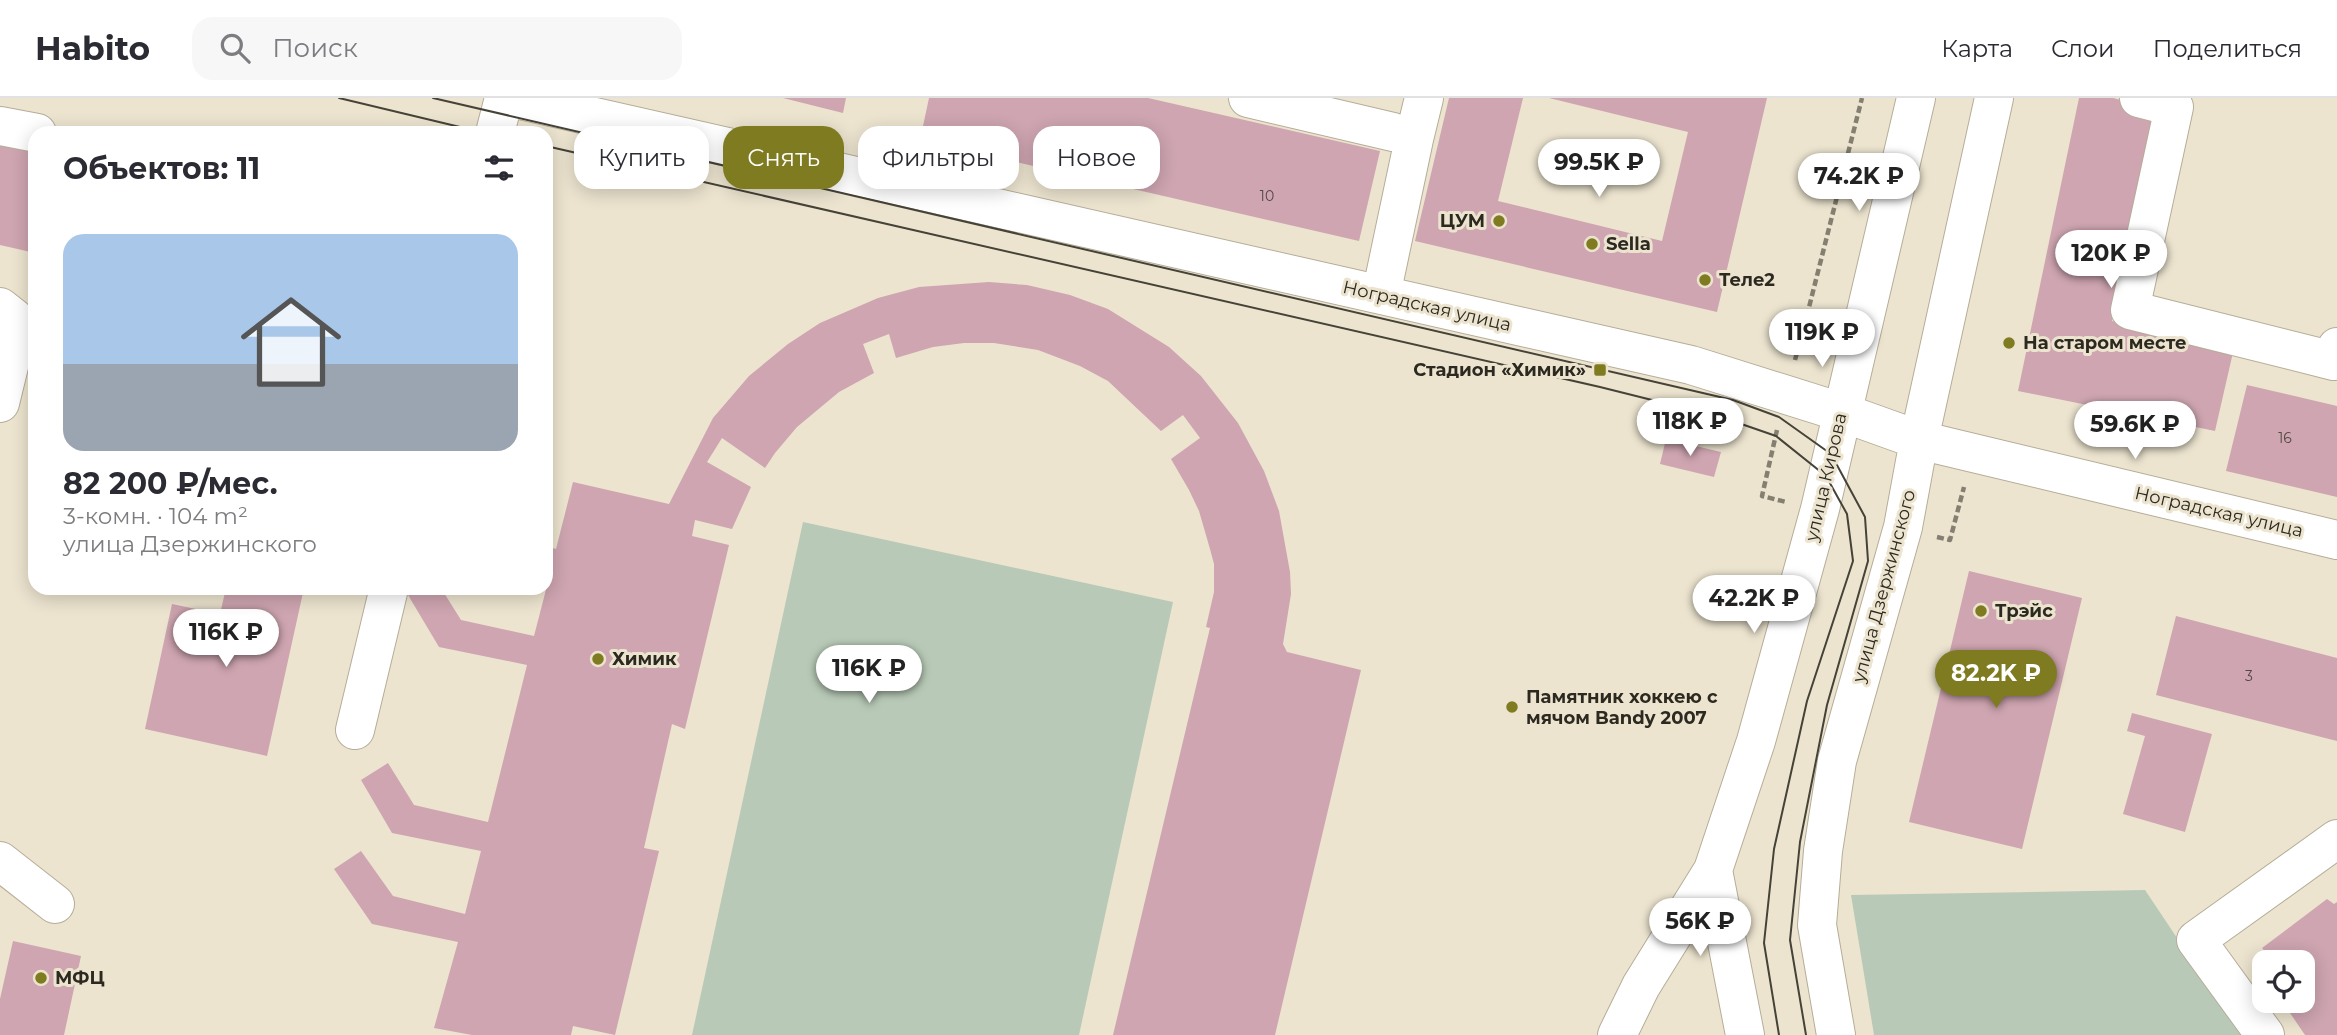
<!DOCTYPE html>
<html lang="ru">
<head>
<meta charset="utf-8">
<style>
  :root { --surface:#fff; --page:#f7f7f7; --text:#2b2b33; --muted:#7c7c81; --line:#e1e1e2; --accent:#7f7b21 }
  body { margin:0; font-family:Montserrat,sans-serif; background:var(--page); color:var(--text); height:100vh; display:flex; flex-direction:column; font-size:26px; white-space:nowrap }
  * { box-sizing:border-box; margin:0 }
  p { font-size:23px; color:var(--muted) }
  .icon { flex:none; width:38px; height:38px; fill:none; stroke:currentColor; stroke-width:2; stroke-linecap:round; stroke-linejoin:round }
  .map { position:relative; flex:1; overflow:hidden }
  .panel { position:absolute; left:28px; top:28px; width:525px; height:469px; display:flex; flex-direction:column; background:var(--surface); border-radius:21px; box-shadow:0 4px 18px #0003 }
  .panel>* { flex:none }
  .banner { position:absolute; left:574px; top:28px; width:665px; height:63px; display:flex; gap:14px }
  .buttons { position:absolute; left:2252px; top:852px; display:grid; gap:14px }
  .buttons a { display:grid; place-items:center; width:63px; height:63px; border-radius:14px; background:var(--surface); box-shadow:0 4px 18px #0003; font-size:35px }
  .price { position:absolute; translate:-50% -60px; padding:0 16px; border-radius:24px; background:#fff; color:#222; font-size:23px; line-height:46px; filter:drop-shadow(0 2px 4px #0008) }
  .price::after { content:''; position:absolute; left:50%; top:42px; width:21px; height:16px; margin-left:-10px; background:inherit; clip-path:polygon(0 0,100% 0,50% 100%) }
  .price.on { background:var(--accent); color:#fff }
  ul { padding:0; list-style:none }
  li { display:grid; align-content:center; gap:14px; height:371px; padding:0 35px }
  li span { display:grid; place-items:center; height:217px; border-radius:21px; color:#555 }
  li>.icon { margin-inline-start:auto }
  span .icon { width:126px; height:126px; fill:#fffc; stroke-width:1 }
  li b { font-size:30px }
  h2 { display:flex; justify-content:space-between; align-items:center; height:84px; padding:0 35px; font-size:30px }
  .chip { padding:0 24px; border-radius:21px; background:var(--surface); box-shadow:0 4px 18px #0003; font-size:24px; line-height:63px }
  .chip.on { background:var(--accent); color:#fff }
  header { display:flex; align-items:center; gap:42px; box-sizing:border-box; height:98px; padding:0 35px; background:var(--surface); border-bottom:2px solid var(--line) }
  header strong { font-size:33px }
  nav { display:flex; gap:38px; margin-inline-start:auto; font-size:24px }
  .search { width:490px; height:63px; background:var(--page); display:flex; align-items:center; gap:18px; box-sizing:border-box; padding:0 24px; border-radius:21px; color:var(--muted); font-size:26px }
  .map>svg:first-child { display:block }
</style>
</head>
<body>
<header>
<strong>Habito</strong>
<div class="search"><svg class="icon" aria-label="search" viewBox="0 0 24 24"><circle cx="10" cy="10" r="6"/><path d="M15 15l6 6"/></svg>Поиск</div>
<nav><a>Карта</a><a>Слои</a><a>Поделиться</a></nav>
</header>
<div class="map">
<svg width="2337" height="937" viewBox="0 0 2337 937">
  <rect width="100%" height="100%" fill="#ece4cf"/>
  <!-- green -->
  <path fill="#b8cab7" d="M 803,424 L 1173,504 L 1079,937 L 692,937 Z
    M 2145,792 L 2242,937 L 1874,937 L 1851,797 Z"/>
  <!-- building -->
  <path fill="#cea5b1" d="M 783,0 L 846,0 L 843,15 Z
    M 929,0 L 1148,0 L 1380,53 L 1359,143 L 920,42 Z
    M 1449,0 L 1523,0 L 1498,103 L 1662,143 L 1688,34 L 1549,0 L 1767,0 L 1717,214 L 1415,143 Z
    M 2079,0 L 2113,0 L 2155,11 L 2112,223 L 2234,250 L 2215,333 L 2018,293 Z
    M 0,42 L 35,50 L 35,155 L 0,147 Z
    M 989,184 L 1027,187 L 1070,197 L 1108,211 L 1169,249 L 1201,278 L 1238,325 L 1264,373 L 1279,413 L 1290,474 L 1291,496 L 1283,546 L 1287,554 L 1361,572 L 1275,937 L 1113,937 L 1210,530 L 1206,529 L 1214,494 L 1214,466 L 1210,451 L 1199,413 L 1189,392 L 1171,361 L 1200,340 L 1183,317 L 1161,333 L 1108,283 L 1080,268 L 1038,252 L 994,245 L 964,245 L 933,249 L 896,260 L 889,236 L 863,246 L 874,275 L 839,294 L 797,329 L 775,355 L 765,370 L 722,340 L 707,364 L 751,389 L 732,431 L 695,422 L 692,438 L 729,447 L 685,631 L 672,626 L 644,750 L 659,753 L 615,937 L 573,928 L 571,937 L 472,937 L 434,930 L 458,844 L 372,826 L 334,771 L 361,753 L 393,798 L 465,816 L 481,753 L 392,735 L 361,682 L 388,665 L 414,707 L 488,724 L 527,567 L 439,549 L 408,497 L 418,490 L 441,490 L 461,522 L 534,538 L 549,480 L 546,479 L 546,448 L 556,451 L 573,384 L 669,406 L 713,320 L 749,278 L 788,246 L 820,225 L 878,200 L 919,189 Z
    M 2247,287 L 2337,308 L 2337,399 L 2226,373 Z
    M 1666,341 L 1721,354 L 1714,379 L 1660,366 Z
    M 1969,473 L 2082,500 L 2022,751 L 1909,724 Z
    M 226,490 L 304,490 L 267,658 L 145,631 L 172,506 L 220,516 Z
    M 2176,518 L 2337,560 L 2337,643 L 2156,597 Z
    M 2132,615 L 2212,636 L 2185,734 L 2123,716 L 2145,638 L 2127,633 Z
    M 2327,801 L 2334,806 L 2337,804 L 2337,937 L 2305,937 L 2290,915 L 2294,909 L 2289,903 L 2303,903 L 2303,864 L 2273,864 L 2262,850 Z
    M 13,843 L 81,858 L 64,937 L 0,937 L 0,901 Z"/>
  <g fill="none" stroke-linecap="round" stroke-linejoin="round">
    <defs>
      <path id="minor" d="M 511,0 L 1691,267 L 1841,314 L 1919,342 L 2337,442
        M 1248,0 L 1393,34
        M 2139,0 L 2174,9 L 2130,212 L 2334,263 L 2337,249
        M 0,28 L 37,35
        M 495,35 L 504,0
        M 1381,197 L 1414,41 L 1424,0
        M 0,209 L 14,220 L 10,264 L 0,305
        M 355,632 L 389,490
        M 0,763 L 55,806
        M 1713,772 L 1745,937
        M 1617,937 L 1641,888 L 1713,772 L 1756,643 L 1820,411 L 1916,0
        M 1836,937 L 1817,827 L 1823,753 L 1837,663 L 1903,429 L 1919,342 L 1994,0
        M 2265,937 L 2196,842 L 2337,741"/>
    </defs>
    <!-- minor casing -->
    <use href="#minor" stroke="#b5ad99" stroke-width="40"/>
    <!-- path -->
    <path stroke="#847f71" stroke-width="4.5" stroke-dasharray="7 3.5" stroke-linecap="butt" d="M 1824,234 L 1804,229 L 1862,0
      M 1795,262 L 1804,229
      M 1777,332 L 1762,398 L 1786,404
      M 1937,439 L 1950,442 L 1964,389"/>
    <!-- minor -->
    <use href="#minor" stroke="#fff" stroke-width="38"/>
    <!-- tram -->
    <path stroke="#454238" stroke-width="2" d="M 339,0 L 485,35
      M 433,0 L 1733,302 L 1779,319 L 1831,356 L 1865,419 L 1868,463 L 1827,607 L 1800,744 L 1790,842 L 1806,937
      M 546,48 L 1600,289 L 1724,320 L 1776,338 L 1826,378 L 1847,416 L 1853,463 L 1807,603 L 1774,751 L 1764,845 L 1779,937"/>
  </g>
  <!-- markers -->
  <g fill="#7f7b21" stroke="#ece4cf" stroke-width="2.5">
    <circle cx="1499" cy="123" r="7"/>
    <circle cx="1592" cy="146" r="7"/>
    <circle cx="1705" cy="182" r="7"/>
    <circle cx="2009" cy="245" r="7"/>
    <rect x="1593" y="265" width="14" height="14" rx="3.5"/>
    <circle cx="1981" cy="513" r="7"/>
    <circle cx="598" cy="561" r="7"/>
    <circle cx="1512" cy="609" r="7"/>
    <circle cx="41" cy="880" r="7"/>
  </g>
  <g text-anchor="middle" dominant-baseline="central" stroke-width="6" stroke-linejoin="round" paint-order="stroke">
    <!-- number labels -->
    <g font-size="14" fill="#544845">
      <text x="1267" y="98">10</text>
      <text x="2285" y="340">16</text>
      <text x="2249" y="578">3</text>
    </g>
    <!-- poi labels -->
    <g font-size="18" font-weight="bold" fill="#2c2921" stroke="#ece4cf" text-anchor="start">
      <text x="1485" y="123" text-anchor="end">ЦУМ</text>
      <text x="1606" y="146">Sella</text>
      <text x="1719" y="182">Теле2</text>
      <text x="2023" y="245">На старом месте</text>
      <text x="1586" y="272" text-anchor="end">Стадион «Химик»</text>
      <text x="1995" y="513">Трэйс</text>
      <text x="612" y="561">Химик</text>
      <text x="1526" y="599">Памятник хоккею с<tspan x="1526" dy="21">мячом Bandy 2007</tspan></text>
      <text x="55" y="880">МФЦ</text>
    </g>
    <!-- street labels -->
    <g font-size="18" fill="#2c2921" stroke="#ece4cf">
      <text transform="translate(1427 208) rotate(13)">Ноградская улица</text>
      <text transform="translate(1826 379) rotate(-77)">улица Кирова</text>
      <text transform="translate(2219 414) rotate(13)">Ноградская улица</text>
      <text transform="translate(1884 488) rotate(-75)">улица Дзержинского</text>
    </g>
  </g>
</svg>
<div class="buttons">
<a><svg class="icon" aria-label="locate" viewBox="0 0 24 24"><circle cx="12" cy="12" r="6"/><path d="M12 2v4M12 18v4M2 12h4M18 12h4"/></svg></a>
</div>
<b class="price" style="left:1599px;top:101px">99.5K ₽</b>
<b class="price" style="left:1859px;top:115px">74.2K ₽</b>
<b class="price" style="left:2111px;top:192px">120K ₽</b>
<b class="price" style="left:1822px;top:271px">119K ₽</b>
<b class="price" style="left:1690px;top:360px">118K ₽</b>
<b class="price" style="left:2135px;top:363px">59.6K ₽</b>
<b class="price" style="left:1754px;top:537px">42.2K ₽</b>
<b class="price" style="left:226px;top:571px">116K ₽</b>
<b class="price" style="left:869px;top:607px">116K ₽</b>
<b class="price on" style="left:1996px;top:612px">82.2K ₽</b>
<b class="price" style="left:1700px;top:860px">56K ₽</b>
<div class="banner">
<a class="chip">Купить</a>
<a class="chip on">Снять</a>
<a class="chip">Фильтры</a>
<a class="chip">Новое</a>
</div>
<section class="panel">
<h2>Объектов: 11<svg class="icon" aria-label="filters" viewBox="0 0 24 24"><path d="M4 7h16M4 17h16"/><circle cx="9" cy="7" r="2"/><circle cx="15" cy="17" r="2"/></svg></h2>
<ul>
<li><span style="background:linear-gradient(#a9c7e8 60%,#9aa5b1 0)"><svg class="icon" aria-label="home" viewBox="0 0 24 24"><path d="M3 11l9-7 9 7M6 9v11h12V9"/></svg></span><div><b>82 200 ₽/мес.</b><p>3-комн. · 104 m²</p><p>улица Дзержинского</p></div></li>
</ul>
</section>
</div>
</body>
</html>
